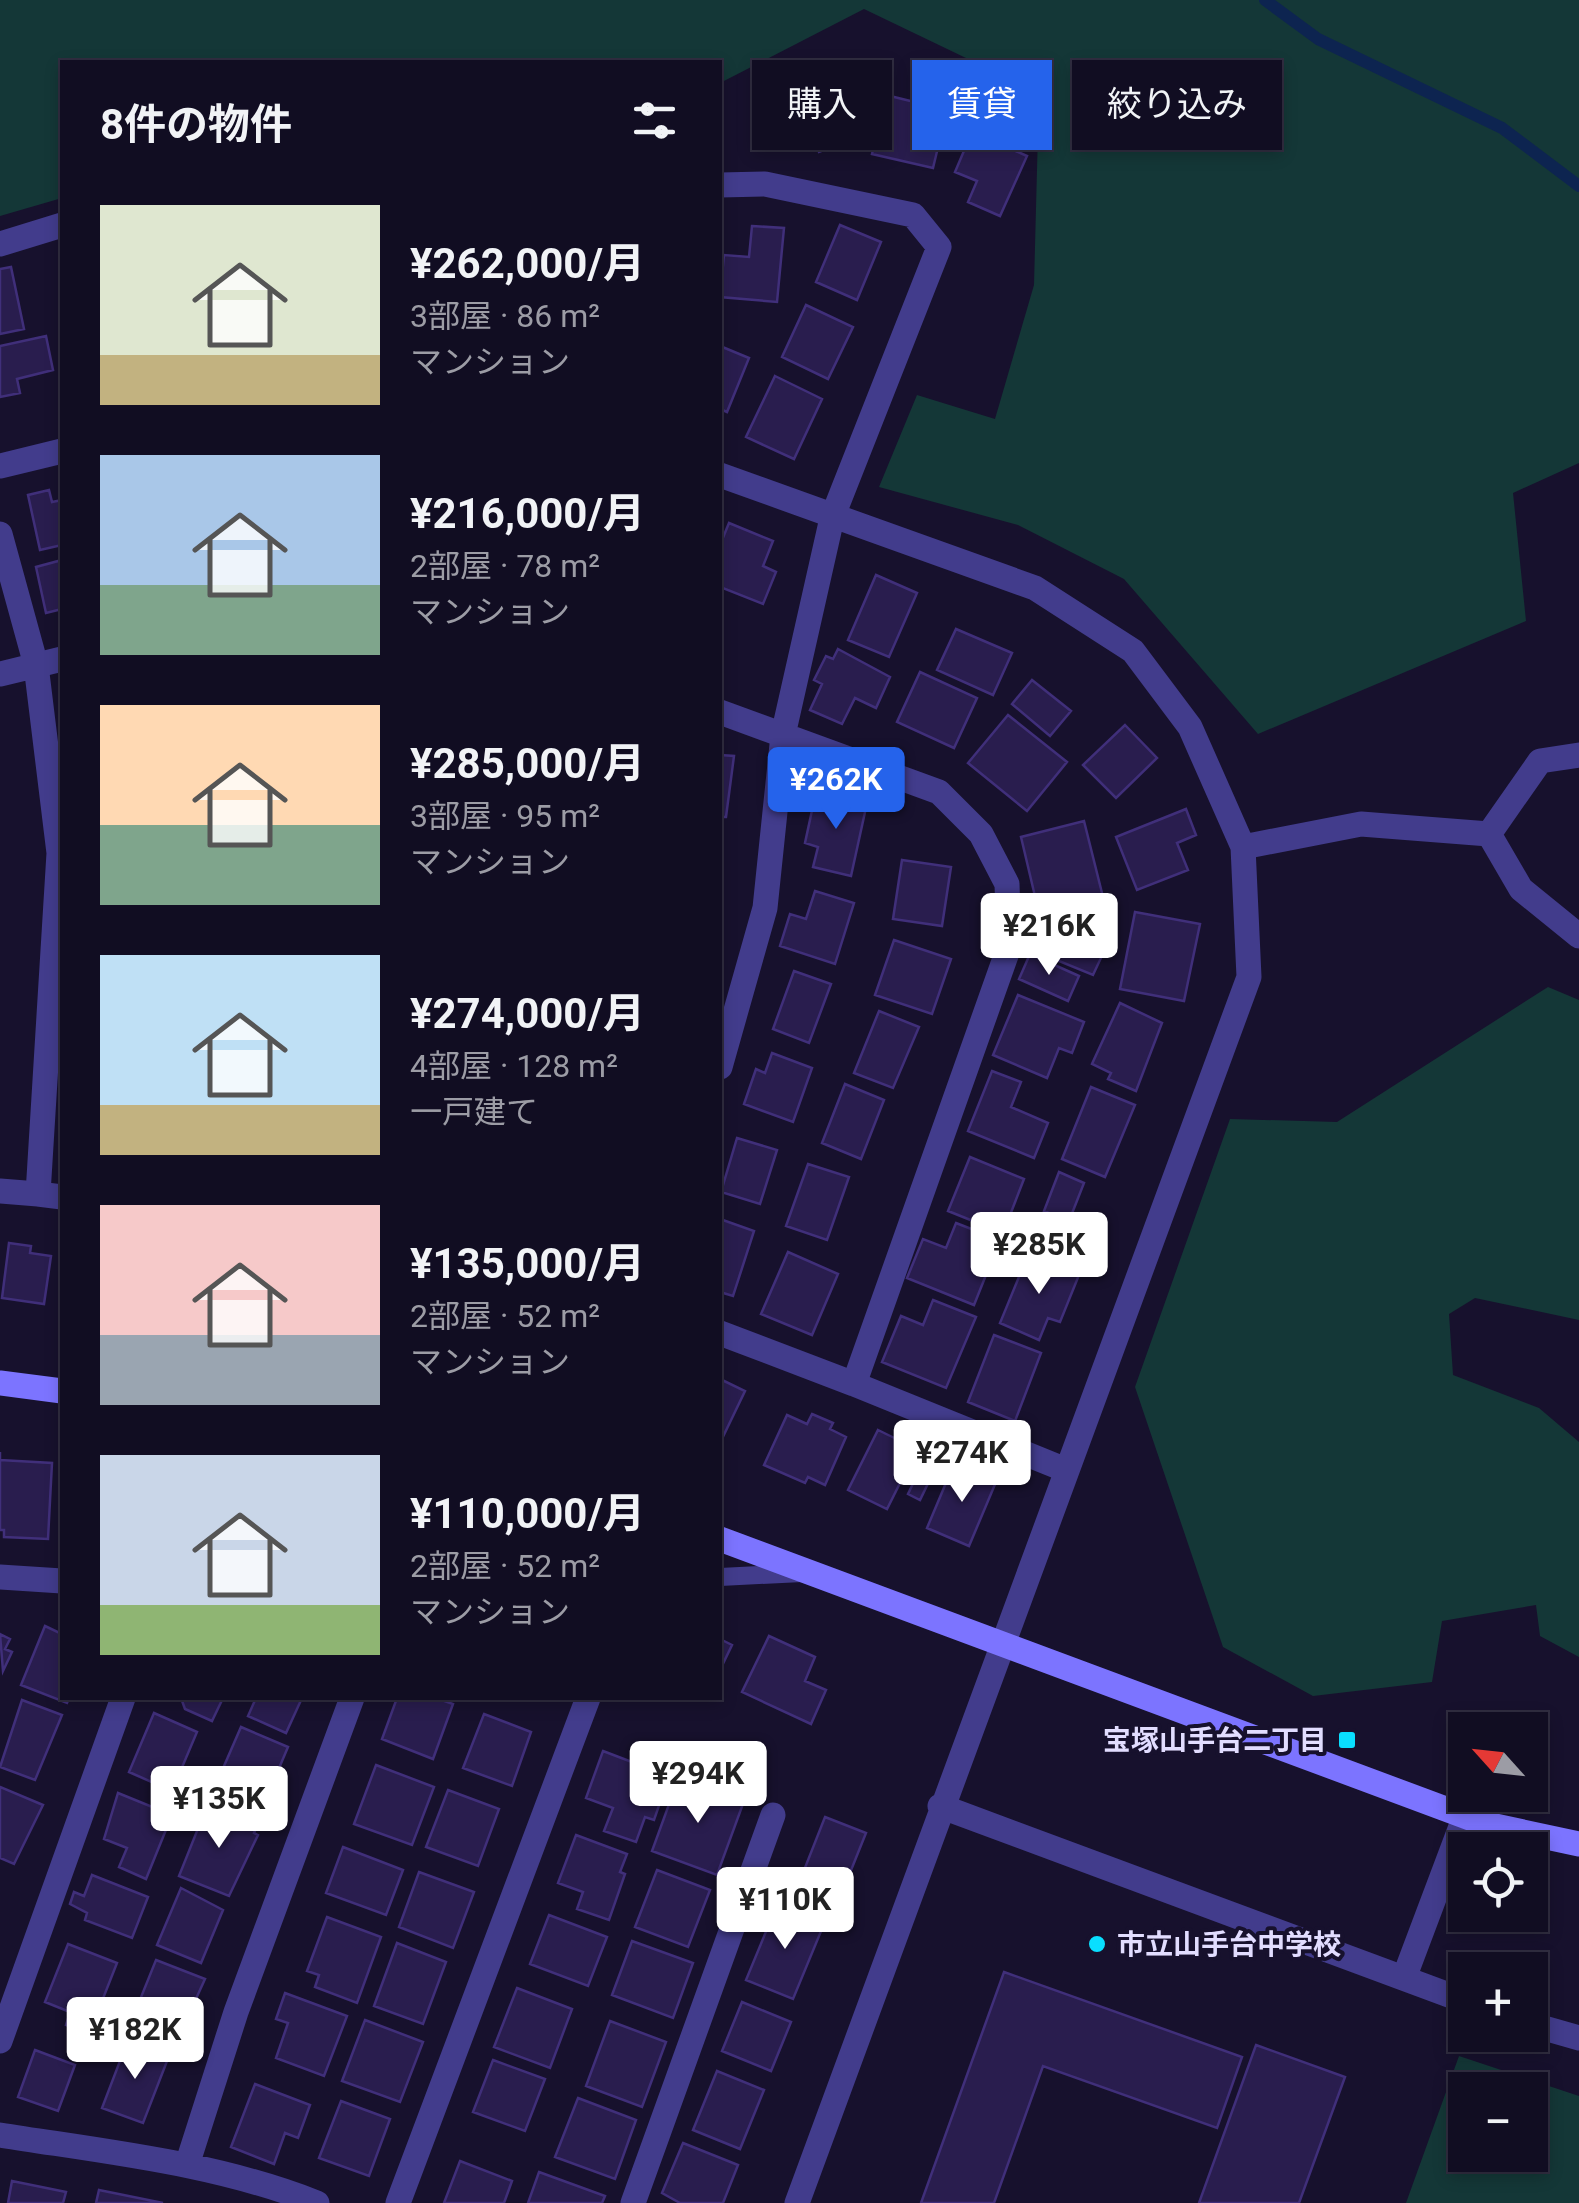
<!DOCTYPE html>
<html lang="ja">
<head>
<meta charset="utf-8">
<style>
  :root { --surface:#110d22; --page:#1e1b2f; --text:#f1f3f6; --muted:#9c9ca5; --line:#302d40; --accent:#2563eb }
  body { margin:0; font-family:Roboto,"Noto Sans JP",sans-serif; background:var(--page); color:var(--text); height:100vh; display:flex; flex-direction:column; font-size:38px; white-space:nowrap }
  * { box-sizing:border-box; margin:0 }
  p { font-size:32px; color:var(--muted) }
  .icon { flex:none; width:55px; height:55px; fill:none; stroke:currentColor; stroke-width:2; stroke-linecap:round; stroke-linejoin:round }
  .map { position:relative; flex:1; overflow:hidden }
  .side { position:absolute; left:60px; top:60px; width:662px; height:1640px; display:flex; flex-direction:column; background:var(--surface); border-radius:0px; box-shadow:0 5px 15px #0003,0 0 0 2px var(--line) }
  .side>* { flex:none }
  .guide { position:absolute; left:752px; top:60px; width:675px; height:90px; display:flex; gap:20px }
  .needle { width:65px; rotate:297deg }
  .buttons { position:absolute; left:1448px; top:1712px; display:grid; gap:20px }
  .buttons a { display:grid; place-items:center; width:100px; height:100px; border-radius:0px; background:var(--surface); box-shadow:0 5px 15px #0003,0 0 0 2px var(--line); font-size:50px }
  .price { position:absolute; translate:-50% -85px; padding:0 22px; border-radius:10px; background:#fff; color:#222; font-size:32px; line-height:65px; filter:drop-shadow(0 2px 5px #0008) }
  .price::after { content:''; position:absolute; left:50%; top:60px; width:30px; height:22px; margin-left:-15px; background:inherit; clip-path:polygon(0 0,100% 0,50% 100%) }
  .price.on { background:var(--accent); color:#fff }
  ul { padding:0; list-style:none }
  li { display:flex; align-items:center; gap:30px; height:250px; padding:0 40px }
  li span { display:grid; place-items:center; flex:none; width:280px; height:200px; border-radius:0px; color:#555 }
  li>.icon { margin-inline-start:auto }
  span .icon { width:120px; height:120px; fill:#fffc; stroke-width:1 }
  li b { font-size:42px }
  h2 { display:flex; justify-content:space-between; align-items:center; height:120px; padding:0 40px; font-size:42px }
  .tag { padding:0 35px; border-radius:0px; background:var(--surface); box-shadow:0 5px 15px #0003,0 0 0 2px var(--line); font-size:35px; line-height:90px }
  .tag.on { background:var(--accent); color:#fff }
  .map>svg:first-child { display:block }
</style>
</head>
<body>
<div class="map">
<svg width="1579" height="2203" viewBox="0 0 1579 2203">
  <rect width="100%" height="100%" fill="#17112d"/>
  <!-- green -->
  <path fill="#143737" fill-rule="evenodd" d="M 0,0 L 1579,0 L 1579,463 L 1513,493 L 1526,621 L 1258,734 L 1124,579 L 1018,525 L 879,487 L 917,395 L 995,419 L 1034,285 L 1039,93 L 864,9 L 720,83 L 720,62 L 62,62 L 62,198 L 0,216 Z
    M 1548,987 L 1579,1000 L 1579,1320 L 1475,1298 L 1449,1314 L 1453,1375 L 1539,1408 L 1579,1442 L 1579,1657 L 1540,1636 L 1536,1605 L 1442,1621 L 1432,1682 L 1313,1696 L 1223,1647 L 1135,1387 L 1230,1119 L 1337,1122 Z
    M 1459,2056 L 1579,2096 L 1579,2203 L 1406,2203 ZM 1465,2090 L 1530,2090 L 1530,2155 L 1465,2155 Z"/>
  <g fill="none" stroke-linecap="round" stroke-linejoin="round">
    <!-- stream -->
    <path stroke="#0d2450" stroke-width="12" d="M 1265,0 L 1318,39 L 1502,128 L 1579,186"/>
  </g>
  <!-- building -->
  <path fill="#291d4e" stroke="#402f7a" stroke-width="2.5" d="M 860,74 L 872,106 L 866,109 L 875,131 L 819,152 L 816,145 L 805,149 L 802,139 L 783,146 L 769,110 Z
    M 886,95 L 947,110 L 933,168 L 872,154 Z
    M 972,132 L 1027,156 L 1000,216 L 968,202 L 977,181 L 955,172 Z
    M 840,225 L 881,242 L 857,300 L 816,282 Z
    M 752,226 L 784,228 L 777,302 L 720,297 L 724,255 L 749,257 Z
    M 11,267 L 24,329 L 0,334 L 0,269 Z
    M 806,305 L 853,327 L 828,379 L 782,357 Z
    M 46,336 L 53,370 L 17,379 L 20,393 L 0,397 L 0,346 Z
    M 720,346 L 749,358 L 727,412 L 720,409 Z
    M 775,376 L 822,399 L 794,459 L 746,437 Z
    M 49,490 L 52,502 L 62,500 L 62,545 L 40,550 L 28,495 Z
    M 729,523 L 773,541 L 763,566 L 776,572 L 763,604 L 720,587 L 720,545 Z
    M 62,560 L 62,609 L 46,613 L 36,567 Z
    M 876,575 L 917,593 L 889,657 L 848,640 Z
    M 956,629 L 1012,653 L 993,695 L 937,670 Z
    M 838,649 L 890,677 L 876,708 L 855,698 L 842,724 L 810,710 L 822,684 L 814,680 L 826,656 L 833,659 Z
    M 920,672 L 977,698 L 954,748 L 897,722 Z
    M 1032,680 L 1071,711 L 1050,736 L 1012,704 Z
    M 1008,715 L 1067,762 L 1027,811 L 968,763 Z
    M 1125,725 L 1157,758 L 1116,798 L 1083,765 Z
    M 720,755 L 734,756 L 726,817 L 720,817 Z
    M 816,792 L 867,803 L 851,876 L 813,867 L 818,847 L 805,843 Z
    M 1186,809 L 1196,835 L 1177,843 L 1188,870 L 1137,890 L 1116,837 Z
    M 1084,821 L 1102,893 L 1038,909 L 1021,837 Z
    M 902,860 L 951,867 L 942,926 L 893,919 Z
    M 815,891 L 854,903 L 835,964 L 780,946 L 790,914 L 806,919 Z
    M 1135,912 L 1200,924 L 1184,1001 L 1120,989 Z
    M 1055,923 L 1107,945 L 1093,975 L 1042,954 Z
    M 894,940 L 951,959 L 932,1014 L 875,995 Z
    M 1030,954 L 1079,976 L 1068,1001 L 1019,979 Z
    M 794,971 L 831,984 L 809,1043 L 773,1029 Z
    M 1018,995 L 1084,1022 L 1072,1053 L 1059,1048 L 1047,1078 L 993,1055 Z
    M 1120,1003 L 1162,1023 L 1136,1091 L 1108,1079 L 1111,1073 L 1092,1064 Z
    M 879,1011 L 919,1027 L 893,1088 L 854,1073 Z
    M 772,1053 L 812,1068 L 793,1122 L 744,1104 L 756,1069 L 765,1073 Z
    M 992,1071 L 1021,1082 L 1011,1107 L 1048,1123 L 1034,1158 L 968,1131 Z
    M 845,1084 L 884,1100 L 861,1159 L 822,1143 Z
    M 1091,1087 L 1135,1105 L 1105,1177 L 1062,1159 Z
    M 737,1138 L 777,1150 L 760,1204 L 721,1192 Z
    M 970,1157 L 1024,1179 L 1003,1233 L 948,1211 Z
    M 808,1164 L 849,1177 L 827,1240 L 786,1226 Z
    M 1059,1172 L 1084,1183 L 1069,1221 L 1044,1211 Z
    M 1040,1215 L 1082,1233 L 1073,1258 L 1029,1240 Z
    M 720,1219 L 754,1231 L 733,1296 L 720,1292 Z
    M 956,1223 L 1000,1240 L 974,1305 L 907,1278 L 923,1239 L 946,1248 Z
    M 9,1243 L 31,1246 L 30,1253 L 51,1256 L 44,1304 L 2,1298 Z
    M 788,1252 L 838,1274 L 812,1335 L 761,1314 Z
    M 1028,1255 L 1079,1275 L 1060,1322 L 1048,1318 L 1039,1340 L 1000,1323 Z
    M 933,1300 L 976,1317 L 946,1388 L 882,1362 L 901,1316 L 923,1325 Z
    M 994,1335 L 1041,1353 L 1015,1421 L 968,1402 Z
    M 720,1379 L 745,1391 L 720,1443 Z
    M 812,1414 L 833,1423 L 830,1429 L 846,1437 L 825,1485 L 808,1477 L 805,1483 L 764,1465 L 787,1415 L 807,1424 Z
    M 878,1430 L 917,1449 L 887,1509 L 848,1490 Z
    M 0,1452 L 0,1460 L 52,1463 L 48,1539 L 4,1537 L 4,1530 L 0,1530 Z
    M 923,1463 L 935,1469 L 920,1500 L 908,1494 Z
    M 954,1464 L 996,1482 L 969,1546 L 927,1528 Z
    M 45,1626 L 62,1634 L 62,1698 L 69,1698 L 67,1703 L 21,1685 Z
    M 0,1634 L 10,1639 L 5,1649 L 12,1652 L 3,1671 Z
    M 769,1636 L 815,1657 L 805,1681 L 826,1690 L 811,1724 L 742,1692 Z
    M 720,1639 L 732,1645 L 720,1670 Z
    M 181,1698 L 223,1698 L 212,1721 L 185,1709 Z
    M 256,1698 L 302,1698 L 286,1733 L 248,1716 Z
    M 397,1698 L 436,1698 L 453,1704 L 433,1759 L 382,1739 Z
    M 22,1700 L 62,1715 L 35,1780 L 0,1767 Z
    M 154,1713 L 197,1732 L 172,1791 L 129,1772 Z
    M 484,1714 L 531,1732 L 512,1786 L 463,1768 Z
    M 241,1727 L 288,1747 L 277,1773 L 281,1775 L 264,1813 L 258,1816 L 211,1796 Z
    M 603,1751 L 653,1770 L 646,1790 L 662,1797 L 654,1820 L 645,1817 L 636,1842 L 604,1831 L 613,1808 L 586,1798 Z
    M 376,1765 L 434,1787 L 412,1845 L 354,1824 Z
    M 679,1777 L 744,1801 L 717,1875 L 652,1851 Z
    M 0,1787 L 43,1805 L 14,1864 L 0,1858 Z
    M 448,1790 L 499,1809 L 478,1866 L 426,1847 Z
    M 118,1793 L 172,1815 L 146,1879 L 119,1867 L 127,1848 L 104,1839 Z
    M 207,1806 L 257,1826 L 254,1833 L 258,1835 L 229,1896 L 179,1876 Z
    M 825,1817 L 866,1833 L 837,1905 L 797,1888 Z
    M 576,1835 L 627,1854 L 620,1872 L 625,1874 L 609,1920 L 577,1909 L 583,1892 L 558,1883 Z
    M 343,1847 L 403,1870 L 386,1915 L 326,1893 Z
    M 657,1870 L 710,1890 L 688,1947 L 635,1927 Z
    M 419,1872 L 474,1892 L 453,1948 L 399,1927 Z
    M 92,1875 L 148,1897 L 132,1938 L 85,1920 L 87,1913 L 70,1904 L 74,1892 L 84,1896 Z
    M 181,1888 L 223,1910 L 201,1963 L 157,1945 Z
    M 777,1905 L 824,1924 L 793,1999 L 746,1980 Z
    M 549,1915 L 607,1937 L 588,1986 L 530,1964 Z
    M 327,1917 L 381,1937 L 357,2003 L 315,1987 L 319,1975 L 307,1971 Z
    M 632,1941 L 693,1963 L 673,2018 L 612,1995 Z
    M 397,1943 L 446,1962 L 423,2024 L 374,2006 Z
    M 68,1944 L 117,1963 L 89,2034 L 66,2025 L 70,2012 L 45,2002 Z
    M 156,1960 L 205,1979 L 175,2045 L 129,2027 Z
    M 1004,1972 L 1242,2057 L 1217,2128 L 1043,2066 L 994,2203 L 921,2203 Z
    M 517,1988 L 572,2009 L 550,2068 L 494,2047 Z
    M 285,1993 L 347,2016 L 324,2076 L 276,2058 L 288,2023 L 276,2019 Z
    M 742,2002 L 791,2022 L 771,2071 L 722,2051 Z
    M 365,2020 L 423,2042 L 400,2102 L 342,2081 Z
    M 610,2021 L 666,2042 L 642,2107 L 586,2086 Z
    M 128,2040 L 169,2056 L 143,2123 L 102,2108 Z
    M 1256,2045 L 1345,2077 L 1299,2203 L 1199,2203 Z
    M 35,2050 L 75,2065 L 58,2111 L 18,2097 Z
    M 493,2060 L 545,2079 L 525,2131 L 473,2112 Z
    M 717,2071 L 764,2090 L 740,2149 L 693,2130 Z
    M 255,2084 L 310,2105 L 298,2138 L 285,2133 L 274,2164 L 231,2147 Z
    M 578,2098 L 636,2120 L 615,2179 L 555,2157 Z
    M 341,2101 L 390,2119 L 369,2176 L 319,2158 Z
    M 683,2143 L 738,2165 L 723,2203 L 680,2203 L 662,2193 Z
    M 460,2161 L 512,2181 L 504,2203 L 444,2203 Z
    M 539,2172 L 605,2196 L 602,2203 L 528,2203 Z
    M 12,2181 L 66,2192 L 63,2203 L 8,2203 Z
    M 99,2190 L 163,2203 L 96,2203 Z"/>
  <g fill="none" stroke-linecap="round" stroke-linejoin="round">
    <!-- lane -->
    <path stroke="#423c8c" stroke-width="18" d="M 720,1577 L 802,1573"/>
    <!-- street -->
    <path stroke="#423c8c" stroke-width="25" d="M 720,185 L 765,184 L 913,215 L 939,247 L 832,518 L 783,735 L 765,908 L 720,1067
      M 0,244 L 62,225
      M 0,466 L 62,451
      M 720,475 L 1035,588 L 1133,651 L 1190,727 L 1243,847 L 1249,977 L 797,2203
      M 0,534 L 36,665 L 59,853 L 38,1194 L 62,1197
      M 0,674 L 62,659
      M 720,712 L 939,792 L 981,834 L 1007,884 L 1009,947 L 854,1384 L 720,1333
      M 1489,834 L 1521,889 L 1579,936
      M 1489,834 L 1540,761 L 1579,755
      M 1243,847 L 1361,824 L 1489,834
      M 0,1191 L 38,1194
      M 854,1384 L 1066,1470
      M 0,1577 L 62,1581
      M 940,1806 L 1465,2001
      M 1404,1978 L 1465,1816
      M 1530,2024 L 1579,2038
      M 0,2041 L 123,1698
      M 0,2135 C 107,2152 216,2163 317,2203
      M 187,2165 L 236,2012 L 352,1698
      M 398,2203 L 588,1698
      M 633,2203 L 773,1815"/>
    <!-- secondary -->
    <path stroke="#7c74ff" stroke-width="25" d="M 0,1383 L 62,1391
      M 720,1539 L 1486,1824 L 1579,1844"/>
  </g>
  <!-- markers -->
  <g fill="#09dfff" stroke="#17112d" stroke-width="4">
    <rect x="1337" y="1730" width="20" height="20" rx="5"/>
    <circle cx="1097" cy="1944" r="10"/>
  </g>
  <g text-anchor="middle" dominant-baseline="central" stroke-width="8" stroke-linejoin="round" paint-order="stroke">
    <!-- poi labels -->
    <g font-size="28" font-weight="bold" fill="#e2ddff" stroke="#17112d" text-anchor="end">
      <text x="1327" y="1740">宝塚山手台二丁目</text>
      <text x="1117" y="1944" text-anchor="start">市立山手台中学校</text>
    </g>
  </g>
</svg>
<div class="buttons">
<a><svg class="needle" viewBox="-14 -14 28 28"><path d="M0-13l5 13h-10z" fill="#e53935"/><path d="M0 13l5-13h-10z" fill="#9c9ca5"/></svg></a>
<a><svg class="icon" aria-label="locate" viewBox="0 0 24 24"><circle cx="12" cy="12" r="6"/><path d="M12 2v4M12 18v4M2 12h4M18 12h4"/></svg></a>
<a>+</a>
<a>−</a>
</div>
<b class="price on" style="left:836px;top:832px">¥262K</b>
<b class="price" style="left:1049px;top:978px">¥216K</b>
<b class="price" style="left:1039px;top:1297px">¥285K</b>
<b class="price" style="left:962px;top:1505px">¥274K</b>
<b class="price" style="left:698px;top:1826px">¥294K</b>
<b class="price" style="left:219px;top:1851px">¥135K</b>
<b class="price" style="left:785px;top:1952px">¥110K</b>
<b class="price" style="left:135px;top:2082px">¥182K</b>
<div class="guide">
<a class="tag">購入</a>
<a class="tag on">賃貸</a>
<a class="tag">絞り込み</a>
</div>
<section class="side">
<h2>8件の物件<svg class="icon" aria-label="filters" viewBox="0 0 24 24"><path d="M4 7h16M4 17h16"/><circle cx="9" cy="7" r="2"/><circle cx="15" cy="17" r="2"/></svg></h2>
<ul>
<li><span style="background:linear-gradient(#dfe7d0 75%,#c2b280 0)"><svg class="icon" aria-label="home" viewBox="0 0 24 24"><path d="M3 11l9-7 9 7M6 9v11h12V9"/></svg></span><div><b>¥262,000/月</b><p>3部屋 · 86 m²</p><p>マンション</p></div></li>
<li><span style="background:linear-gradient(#a9c7e8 65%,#7fa58c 0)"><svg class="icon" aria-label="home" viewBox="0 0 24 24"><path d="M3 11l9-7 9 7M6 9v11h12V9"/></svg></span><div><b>¥216,000/月</b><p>2部屋 · 78 m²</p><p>マンション</p></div></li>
<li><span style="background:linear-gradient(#ffd9b3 60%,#7fa58c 0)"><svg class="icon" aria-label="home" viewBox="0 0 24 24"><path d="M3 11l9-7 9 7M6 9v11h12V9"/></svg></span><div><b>¥285,000/月</b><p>3部屋 · 95 m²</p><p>マンション</p></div></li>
<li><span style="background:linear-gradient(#bfe0f5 75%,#c2b280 0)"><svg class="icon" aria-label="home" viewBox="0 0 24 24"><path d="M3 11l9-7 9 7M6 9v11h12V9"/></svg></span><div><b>¥274,000/月</b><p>4部屋 · 128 m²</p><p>一戸建て</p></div></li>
<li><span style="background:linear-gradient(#f6c9c9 65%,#9aa5b1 0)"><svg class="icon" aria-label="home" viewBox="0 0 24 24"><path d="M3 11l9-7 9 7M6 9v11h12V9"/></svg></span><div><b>¥135,000/月</b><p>2部屋 · 52 m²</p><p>マンション</p></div></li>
<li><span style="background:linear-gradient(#c9d6e8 75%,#8fb573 0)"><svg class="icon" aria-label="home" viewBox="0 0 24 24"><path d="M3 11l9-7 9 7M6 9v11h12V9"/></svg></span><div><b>¥110,000/月</b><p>2部屋 · 52 m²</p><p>マンション</p></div></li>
</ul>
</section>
</div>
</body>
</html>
